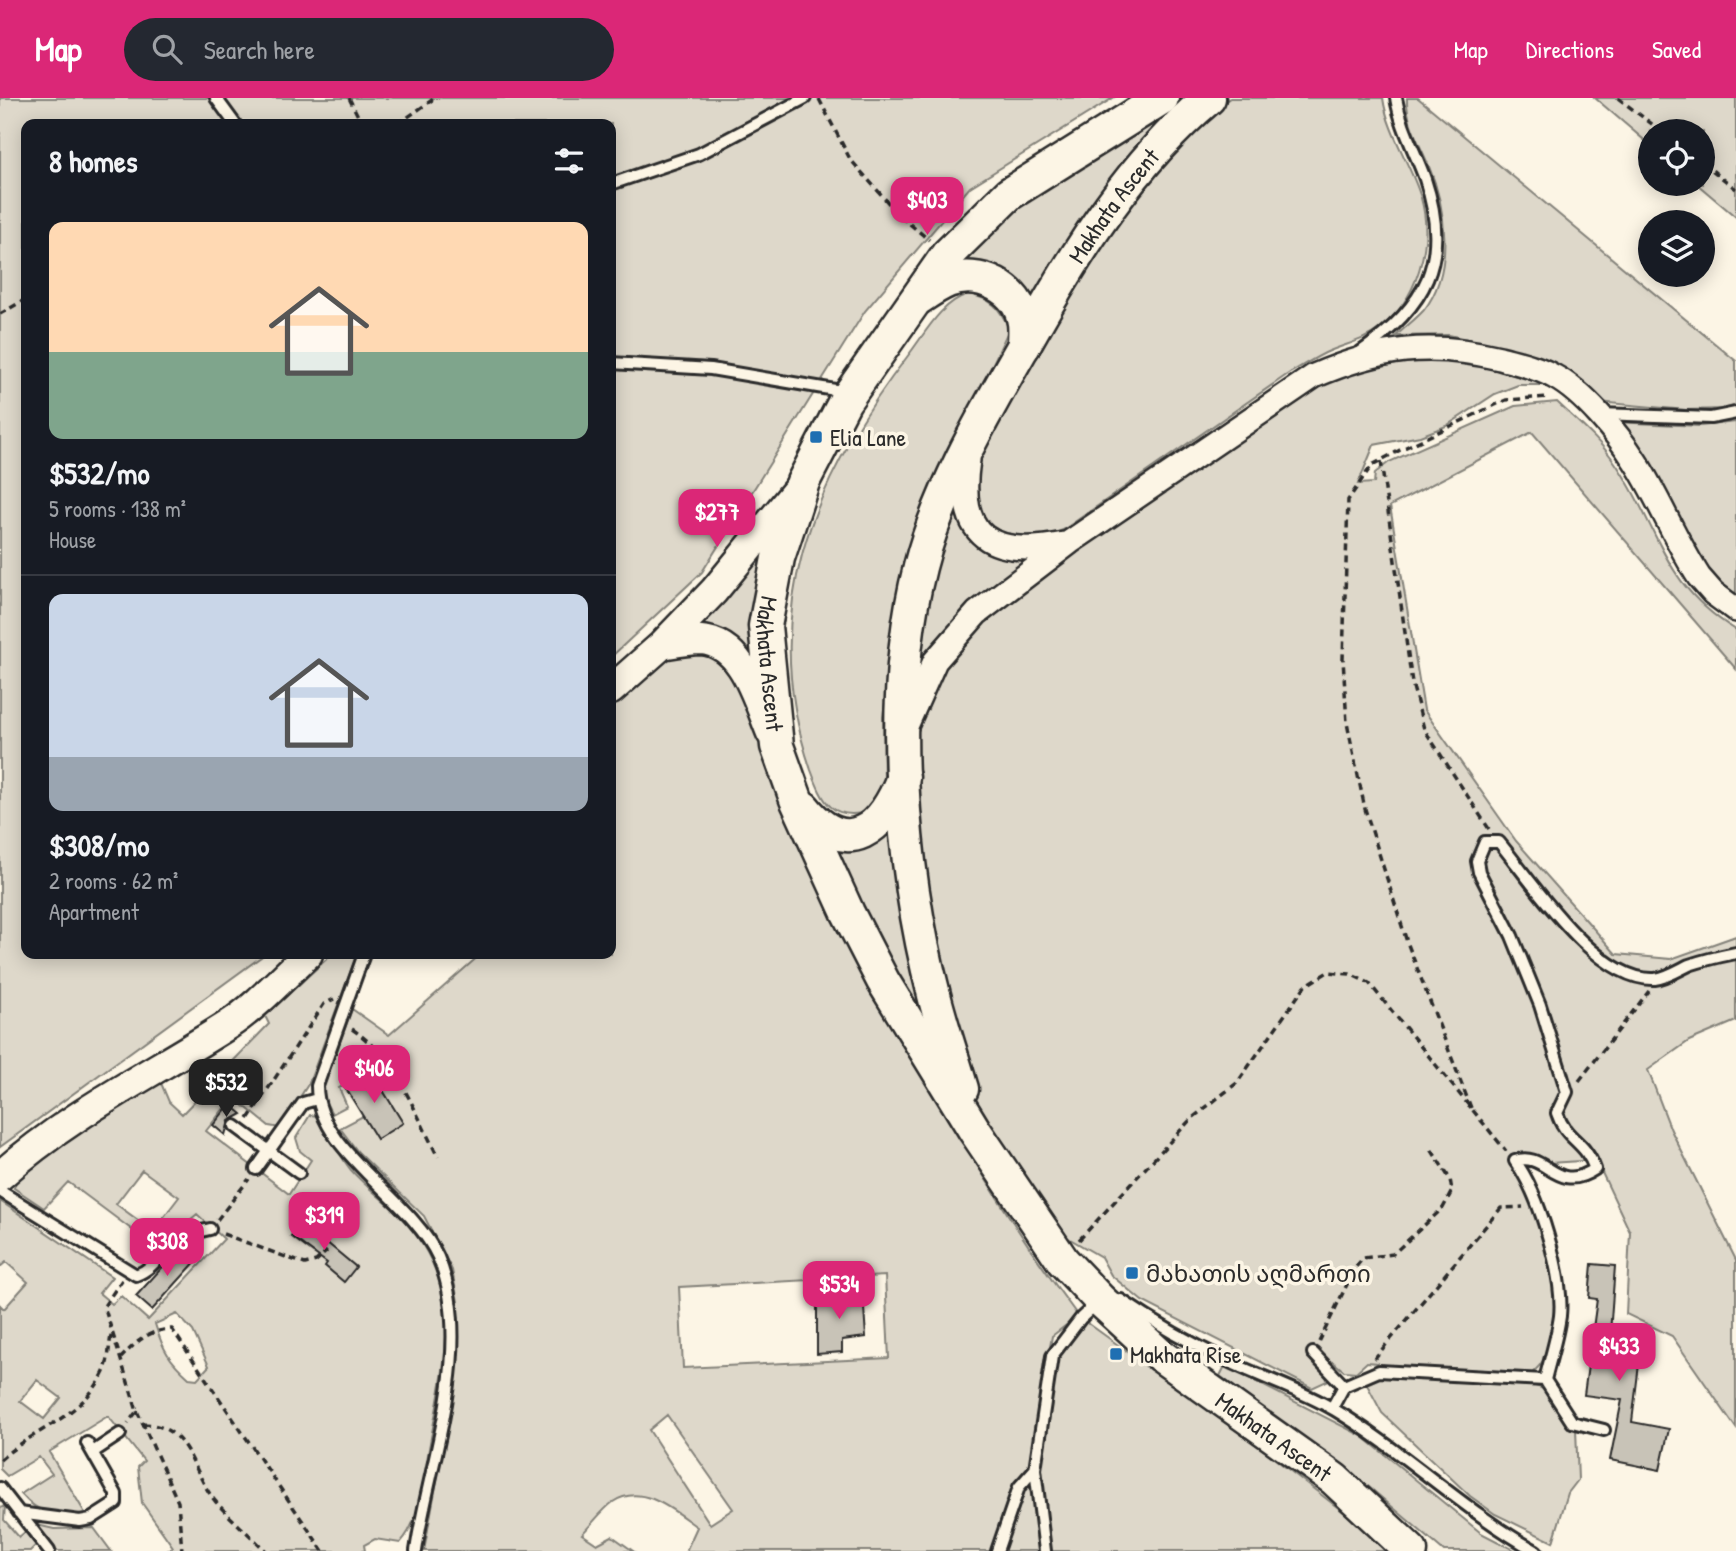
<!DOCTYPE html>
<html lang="en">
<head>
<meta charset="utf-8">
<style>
  :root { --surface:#171b24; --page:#242831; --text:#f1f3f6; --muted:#9ea1a6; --line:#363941; --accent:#db2777 }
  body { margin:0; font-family:"Patrick Hand","Noto Sans Georgian",sans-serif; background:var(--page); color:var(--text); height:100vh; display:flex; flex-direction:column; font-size:26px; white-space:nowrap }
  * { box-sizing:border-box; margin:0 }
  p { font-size:23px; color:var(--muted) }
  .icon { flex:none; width:38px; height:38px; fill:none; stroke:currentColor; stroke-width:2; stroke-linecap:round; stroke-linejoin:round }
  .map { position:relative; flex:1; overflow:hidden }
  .details { position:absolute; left:21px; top:21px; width:595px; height:840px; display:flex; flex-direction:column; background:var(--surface); border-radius:14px; box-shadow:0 4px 18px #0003 }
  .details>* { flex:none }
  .buttons { position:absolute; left:1638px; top:21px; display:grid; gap:14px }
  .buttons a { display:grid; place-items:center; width:77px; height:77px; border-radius:50%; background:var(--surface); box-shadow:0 4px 18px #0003; font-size:35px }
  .price { position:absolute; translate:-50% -60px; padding:0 16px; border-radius:14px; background:var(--accent); color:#fff; font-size:23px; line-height:46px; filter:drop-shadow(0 2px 4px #0008) }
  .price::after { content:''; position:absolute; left:50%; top:42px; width:21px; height:16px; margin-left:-10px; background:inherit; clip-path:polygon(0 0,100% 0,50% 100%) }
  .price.active { background:#222; color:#fff }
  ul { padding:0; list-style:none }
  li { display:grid; align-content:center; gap:14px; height:371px; padding:0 28px }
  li+li { border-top:2px solid var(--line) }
  li span { display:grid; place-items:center; height:217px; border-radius:14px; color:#555 }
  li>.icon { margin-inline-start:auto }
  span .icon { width:126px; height:126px; fill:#fffc; stroke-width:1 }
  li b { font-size:30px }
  h2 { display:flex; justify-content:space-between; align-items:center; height:84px; padding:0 28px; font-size:30px }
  header { display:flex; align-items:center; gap:42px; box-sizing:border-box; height:98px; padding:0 35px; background:var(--accent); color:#fff }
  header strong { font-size:33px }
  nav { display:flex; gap:38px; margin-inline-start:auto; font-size:24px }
  .search { width:490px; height:63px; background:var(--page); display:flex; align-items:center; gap:18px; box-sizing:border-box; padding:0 24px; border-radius:38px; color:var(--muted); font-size:26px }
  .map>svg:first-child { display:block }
</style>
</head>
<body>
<header>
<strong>Map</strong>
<div class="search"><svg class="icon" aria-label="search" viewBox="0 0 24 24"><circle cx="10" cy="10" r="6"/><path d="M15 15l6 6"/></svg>Search here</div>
<nav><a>Map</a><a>Directions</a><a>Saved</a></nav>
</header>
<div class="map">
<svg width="1736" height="1453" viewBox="0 0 1736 1453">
  <rect width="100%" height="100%" fill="#fcf5e5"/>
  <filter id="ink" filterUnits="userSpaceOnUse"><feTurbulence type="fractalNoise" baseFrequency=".0143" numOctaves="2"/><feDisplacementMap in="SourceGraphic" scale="14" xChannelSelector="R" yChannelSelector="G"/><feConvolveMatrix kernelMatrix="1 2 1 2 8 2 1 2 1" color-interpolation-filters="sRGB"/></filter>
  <g filter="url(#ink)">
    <!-- green -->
    <path fill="#ded8ca" stroke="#84827a" stroke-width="2" fill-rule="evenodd" d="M 0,0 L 1113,0 L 970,89 L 865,213 L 702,474 L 611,559 L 611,26 L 26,26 L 26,856 L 265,856 L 0,1049 Z
      M 1186,0 L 1031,210 L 956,168 L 1102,23 Z
      M 1230,0 L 1383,0 C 1388,36 1411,66 1421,100 C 1434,146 1417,203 1379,231 C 1362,244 1344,246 1325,255 C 1313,261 1300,269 1288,276 L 1063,432 L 1032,444 L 1006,443 L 984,427 L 971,383 L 989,334 L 1034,242 L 1144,83 L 1211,13 Z
      M 1407,0 L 1418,0 L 1736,263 L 1736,307 L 1724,311 L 1686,312 L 1598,304 L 1560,268 L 1530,255 L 1449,237 L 1396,238 C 1405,229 1416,221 1424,212 C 1455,172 1446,109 1428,66 C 1419,44 1406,25 1407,0 Z
      M 1595,0 L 1736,0 L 1736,119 L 1697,86 L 1703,86 L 1703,33 L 1650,33 L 1650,47 Z
      M 968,196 C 992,201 1000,209 1009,231 L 977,300 L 894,535 L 883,619 L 884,684 L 870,713 C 832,724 823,704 811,672 C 757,516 811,384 907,259 C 925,236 940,205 968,196 Z
      M 1439,262 L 1477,266 L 1547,287 L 1518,287 L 1495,296 L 1446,328 L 1420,338 L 1374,347 L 1358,386 L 1374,385 L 1375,375 L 1389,364 L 1515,308 L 1557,304 C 1578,324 1600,342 1616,366 C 1661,432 1661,486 1736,532 L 1736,571 L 1532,334 L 1390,408 L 1424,612 L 1516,743 L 1616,856 L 1671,861 L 1736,838 L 1736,923 L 1689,943 L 1648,972 L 1671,1032 L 1736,1162 L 1736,1330 L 1672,1238 L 1626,1216 L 1630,1134 L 1596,1062 L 1533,1066 L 1517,1075 C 1542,1118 1580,1237 1532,1275 L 1378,1270 L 1377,1265 L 1367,1264 L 1356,1274 L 1344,1273 L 1333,1264 L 1326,1272 L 1327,1283 L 1312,1290 L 1142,1203 L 1111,1177 L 1101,1159 L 1058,1134 L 1000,1060 L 964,978 L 937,898 L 915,722 L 918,628 L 939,564 L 960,537 L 1043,474 L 1321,287 C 1363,271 1394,264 1439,262 Z
      M 1613,324 L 1700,328 L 1736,324 L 1736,500 L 1721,488 L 1705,469 Z
      M 953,406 C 979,458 992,464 1050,456 L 920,576 L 924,497 Z
      M 789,409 L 760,589 L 681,535 Z
      M 686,553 L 722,559 C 754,620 774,686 802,749 C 833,815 871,880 907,945 C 959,1039 1013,1131 1078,1218 L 1052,1238 L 1035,1331 L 1033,1378 L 1041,1453 L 686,1453 L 697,1429 C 674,1413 642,1384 613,1404 C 602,1412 592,1426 582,1436 L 597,1446 L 612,1438 L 633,1453 L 424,1453 L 453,1295 L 458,1204 L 452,1172 L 424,1118 L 358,1054 L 340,1030 L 363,1018 L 402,1025 L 372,974 L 339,990 L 347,1008 L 332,1016 L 324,1001 L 324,988 L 352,911 L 389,937 L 481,856 L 611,856 L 611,603 L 660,558 ZM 885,1178 L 889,1260 L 683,1270 L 679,1189 ZM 667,1317 L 733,1411 L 710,1426 L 649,1332 Z
      M 899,721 L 941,961 L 825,743 C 854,743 881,748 899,721 Z
      M 332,856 L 357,856 L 309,985 L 280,1030 L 269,1028 L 233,999 L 206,1033 L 289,1096 L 311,1062 L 300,1053 L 296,1040 L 310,1017 L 318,1018 C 329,1036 338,1056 351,1072 C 365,1088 383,1101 398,1116 C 467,1186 446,1259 430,1345 C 424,1376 422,1422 400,1445 L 375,1441 L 364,1447 L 365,1453 L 167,1453 L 173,1449 L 142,1405 L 138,1369 L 144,1363 L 108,1318 L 49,1354 L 85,1415 C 58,1420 39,1417 21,1396 L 52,1376 L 39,1359 L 7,1378 L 0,1371 L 0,1207 L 4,1211 L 28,1184 L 6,1164 L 0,1169 L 0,1103 L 112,1179 L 99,1195 L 112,1206 L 121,1198 L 148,1222 L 224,1141 L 197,1116 L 168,1141 L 151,1146 L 68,1084 L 44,1110 L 14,1090 L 17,1080 L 29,1063 L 158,978 L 169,1004 L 182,1016 L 269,926 L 265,918 ZM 142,1072 L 179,1099 L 153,1133 L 116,1106 ZM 302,1124 L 324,1141 L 313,1155 L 291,1138 ZM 177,1216 L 193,1233 L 209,1268 L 197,1281 L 189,1280 C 169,1262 163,1252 155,1226 ZM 37,1282 L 61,1300 L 44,1321 L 20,1303 Z
      M 1085,1223 L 1266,1354 L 1394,1453 L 1047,1453 L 1038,1370 L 1049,1297 L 1062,1246 Z
      M 1225,1268 L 1362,1338 L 1481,1435 L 1516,1453 L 1444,1453 L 1369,1389 L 1220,1278 Z
      M 1380,1279 C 1410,1280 1527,1277 1546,1293 C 1557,1303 1562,1317 1568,1330 L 1576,1331 L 1578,1382 L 1568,1395 L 1553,1444 L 1495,1416 L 1470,1398 L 1382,1315 L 1365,1283 Z
      M 5,1407 L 4,1422 L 19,1439 L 25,1434 L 36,1447 L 30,1453 L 0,1453 L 0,1411 Z
      M 37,1427 L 54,1431 L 94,1430 L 111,1453 L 57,1453 Z"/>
    <!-- building -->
    <path fill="#c8c3b7" stroke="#2b2b2b" stroke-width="2" d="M 371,973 L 403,1025 L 377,1041 L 345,989 Z
      M 230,1006 L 242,1016 L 229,1023 L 225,1037 L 213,1027 Z
      M 302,1124 L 356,1169 L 344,1184 L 325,1168 L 327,1165 L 291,1138 Z
      M 182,1148 L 198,1161 L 152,1212 L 136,1198 Z
      M 1592,1166 L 1615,1168 L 1608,1262 L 1639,1266 L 1632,1324 L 1669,1331 L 1660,1372 L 1610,1362 L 1622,1302 L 1584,1297 L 1597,1201 L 1589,1200 Z
      M 863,1195 L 866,1239 L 842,1242 L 842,1254 L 817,1256 L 817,1198 Z"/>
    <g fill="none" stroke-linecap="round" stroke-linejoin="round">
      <defs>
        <path id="service" d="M 216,0 L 235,26
          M 611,86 L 699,56 L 805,0
          M 1359,255 C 1426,209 1452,162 1425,81 C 1415,53 1401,30 1396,0
          M 611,265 L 711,271 L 847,294
          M 1600,316 L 1711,320 L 1736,315
          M 364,856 L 317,988 C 317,1054 411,1099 438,1159 C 476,1248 429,1362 416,1453
          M 235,1028 L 299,1075
          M 256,1071 L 303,1005 L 317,1001
          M 0,1093 L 136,1177 C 153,1171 160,1156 174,1144 C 184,1135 197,1134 210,1131
          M 1121,1202 C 1156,1226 1194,1247 1232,1265 C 1266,1281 1303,1293 1335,1312 C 1405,1354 1464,1413 1536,1453
          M 1313,1255 L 1344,1288
          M 1332,1310 L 1344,1288 L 1379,1273 L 1545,1282
          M 1604,1332 L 1572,1324 L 1545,1282 C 1550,1261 1557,1240 1560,1218 C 1564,1179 1539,1095 1515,1063 C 1547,1052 1555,1098 1595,1071 C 1585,1042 1566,1043 1557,1015 L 1567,994 L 1540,907 L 1512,838 L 1479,774 L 1477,763 L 1485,744 L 1499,744 C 1533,785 1597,884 1655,881 C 1666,880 1679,872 1689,867 C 1704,862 1721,858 1736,855
          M 93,1354 L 120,1336
          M 0,1390 L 49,1453
          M 19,1415 L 80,1423 L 91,1421 L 116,1405 L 116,1396 L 87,1345
          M 997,1453 L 1019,1389 L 1035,1371
          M 1045,1453 L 1035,1371 L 1052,1258 L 1081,1220 L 1097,1205"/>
        <path id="minor" d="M 968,362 C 956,440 992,460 1064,446
          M 906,628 L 935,563 L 977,515 L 1070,444 L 1314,278 C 1379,250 1430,243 1500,260 C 1518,265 1538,269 1555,279 C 1583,294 1618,336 1635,363 C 1659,400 1675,442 1699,479 L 1713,495 L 1736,512"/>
        <path id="tertiary" d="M 662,547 C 674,545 688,542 701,542 C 744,545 757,602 771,635
          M 611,592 L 662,547 L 714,493 L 799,389
          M 0,1078 C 69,1016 150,977 228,927 C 257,908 283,879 308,856"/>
        <g id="secondary">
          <path id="s1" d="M 1162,0 L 1009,96 L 947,157 L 845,303 L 803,384 L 778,460 L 765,528 L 777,648 L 796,701 L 848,815 L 883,883 L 975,1033 L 1063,1163 L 1100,1202 L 1161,1258 L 1334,1381 L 1411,1453"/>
          <path d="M 919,200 C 928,194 938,187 948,183 C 979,171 1019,190 1024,225 C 1025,232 1024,241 1024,248"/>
          <path d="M 804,710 C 847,763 884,731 903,679"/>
          <path id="s2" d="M 962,991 C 953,960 942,929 934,897 C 901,769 887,598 920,469 C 940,389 991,305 1032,233 C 1080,148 1133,64 1209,0"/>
        </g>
      </defs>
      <!-- service casing -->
      <use href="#service" stroke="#2b2b2b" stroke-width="16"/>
      <!-- minor casing -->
      <use href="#minor" stroke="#2b2b2b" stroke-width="28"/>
      <!-- tertiary casing -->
      <use href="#tertiary" stroke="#2b2b2b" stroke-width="33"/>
      <!-- secondary casing -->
      <use href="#secondary" stroke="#2b2b2b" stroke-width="37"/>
      <!-- path -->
      <path stroke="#2b2b2b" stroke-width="3.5" stroke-dasharray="7 5" stroke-linecap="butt" d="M 349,0 L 362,26
        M 1618,0 L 1661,33
        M 819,1 L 850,61 L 899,117 L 929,142
        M 398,26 L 435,0
        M 1703,65 L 1736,91
        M 0,216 L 26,201
        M 1381,363 L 1412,585 L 1424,631 L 1489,731
        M 352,931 C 396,960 415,1014 438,1059
        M 1579,983 L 1649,893
        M 1471,1010 L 1407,844 L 1365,711 L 1347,625 L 1343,561 L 1348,402 L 1372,367 L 1402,351 L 1506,302 L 1548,299
        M 248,1021 L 324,906 L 334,901
        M 217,1122 L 249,1081
        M 223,1136 L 305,1166 L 316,1163 L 327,1153
        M 1079,1142 L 1191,1021 L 1237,985 L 1305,888 L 1328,874 L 1350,876 L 1369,885 L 1506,1053
        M 122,1182 L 104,1208 L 137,1313 L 128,1325
        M 1319,1244 L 1355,1170 L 1363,1160 L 1393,1156 L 1443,1110 L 1452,1093 L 1450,1081 L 1431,1051
        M 120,1261 C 136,1244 148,1232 172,1231 L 323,1453
        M 1374,1261 L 1501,1110 L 1523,1109
        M 137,1313 L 178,1404 L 182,1453
        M 143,1326 C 191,1327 191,1375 216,1404 C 231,1421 250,1437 266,1453
        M 0,1362 C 33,1331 81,1320 103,1276 C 110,1263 108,1248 112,1234"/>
      <!-- service -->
      <use href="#service" stroke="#fcf5e5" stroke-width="10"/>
      <!-- minor -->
      <use href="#minor" stroke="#fcf5e5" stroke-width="23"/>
      <!-- tertiary -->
      <use href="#tertiary" stroke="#fcf5e5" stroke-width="28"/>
      <!-- secondary -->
      <use href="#secondary" stroke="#fcf5e5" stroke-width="32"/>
    </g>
  </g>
  <!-- markers -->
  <g fill="#1f6fb2" stroke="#fcf5e5" stroke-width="2.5">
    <rect x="809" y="332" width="14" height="14" rx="3.5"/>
    <rect x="1125" y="1168" width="14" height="14" rx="3.5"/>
    <rect x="1109" y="1249" width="14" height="14" rx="3.5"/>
  </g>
  <g text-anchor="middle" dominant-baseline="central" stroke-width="7" stroke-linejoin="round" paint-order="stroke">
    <!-- street labels -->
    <g font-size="24" fill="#2b2b2b" stroke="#fcf5e5">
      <text stroke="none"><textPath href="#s2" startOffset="942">Makhata Ascent</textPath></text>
      <text stroke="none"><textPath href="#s1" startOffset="724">Makhata Ascent</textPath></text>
      <text stroke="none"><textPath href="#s1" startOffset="1673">Makhata Ascent</textPath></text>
    </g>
    <!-- poi labels -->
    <g font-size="24" fill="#2b2b2b" stroke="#fcf5e5" text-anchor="start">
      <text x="830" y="339">Elia Lane</text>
      <text x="1146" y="1175">მახათის აღმართი</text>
      <text x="1130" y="1256">Makhata Rise</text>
    </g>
  </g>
</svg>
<div class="buttons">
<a><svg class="icon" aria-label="locate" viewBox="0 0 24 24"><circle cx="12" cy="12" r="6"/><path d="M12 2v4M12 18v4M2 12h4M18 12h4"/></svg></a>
<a><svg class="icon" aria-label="layers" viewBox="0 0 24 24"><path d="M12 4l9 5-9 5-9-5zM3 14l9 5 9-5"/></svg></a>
</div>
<b class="price" style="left:927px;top:139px">$403</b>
<b class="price" style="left:717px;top:451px">$277</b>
<b class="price" style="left:374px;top:1007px">$406</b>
<b class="price active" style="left:226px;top:1021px">$532</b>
<b class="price" style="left:324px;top:1154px">$319</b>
<b class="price" style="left:167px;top:1180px">$308</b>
<b class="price" style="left:839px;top:1223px">$534</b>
<b class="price" style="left:1619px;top:1285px">$433</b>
<section class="details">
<h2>8 homes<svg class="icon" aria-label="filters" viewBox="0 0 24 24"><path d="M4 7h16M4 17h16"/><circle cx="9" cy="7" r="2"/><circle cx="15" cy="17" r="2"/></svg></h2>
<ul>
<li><span style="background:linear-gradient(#ffd9b3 60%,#7fa58c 0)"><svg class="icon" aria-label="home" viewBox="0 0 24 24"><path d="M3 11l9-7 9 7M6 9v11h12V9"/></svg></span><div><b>$532/mo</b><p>5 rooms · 138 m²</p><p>House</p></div></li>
<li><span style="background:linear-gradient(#c9d6e8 75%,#9aa5b1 0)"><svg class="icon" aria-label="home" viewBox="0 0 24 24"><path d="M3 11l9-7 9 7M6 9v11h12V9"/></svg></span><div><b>$308/mo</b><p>2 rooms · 62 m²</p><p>Apartment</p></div></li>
</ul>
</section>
</div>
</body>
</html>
